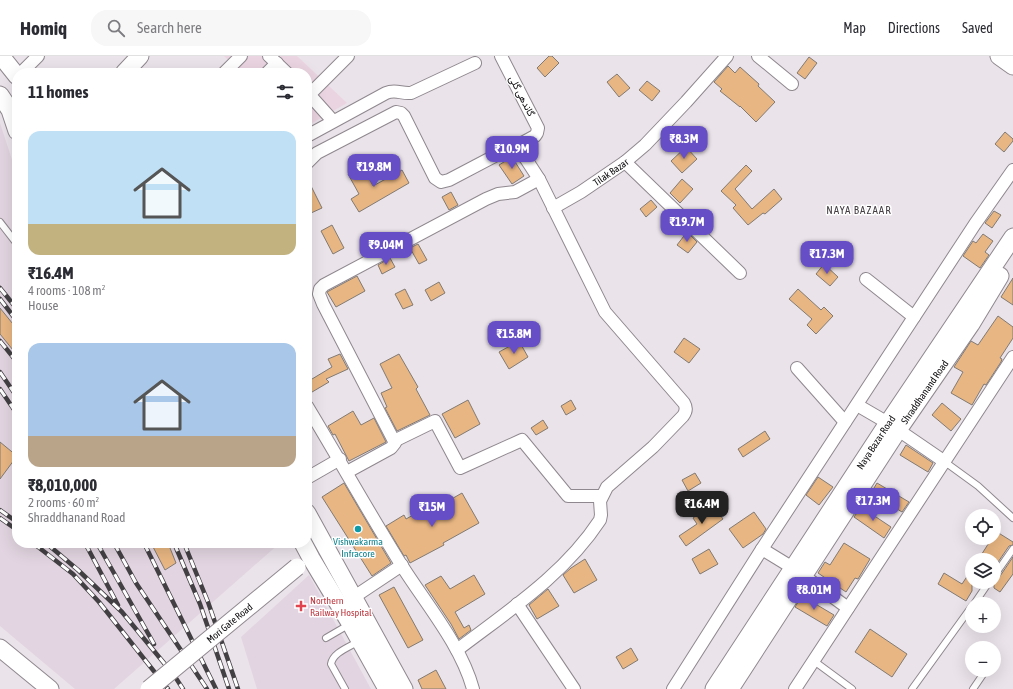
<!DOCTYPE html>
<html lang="en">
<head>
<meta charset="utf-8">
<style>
  :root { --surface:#fff; --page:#f7f7f7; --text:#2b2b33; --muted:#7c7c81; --line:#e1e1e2; --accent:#664ec7 }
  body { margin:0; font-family:"Asap Condensed",Vazirmatn,sans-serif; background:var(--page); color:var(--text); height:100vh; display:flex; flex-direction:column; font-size:15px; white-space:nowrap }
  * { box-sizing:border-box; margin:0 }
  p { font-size:13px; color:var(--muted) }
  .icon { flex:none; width:22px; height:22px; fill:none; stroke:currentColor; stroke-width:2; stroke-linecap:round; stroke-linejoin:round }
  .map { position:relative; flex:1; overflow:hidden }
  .panel { position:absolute; left:12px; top:12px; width:300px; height:480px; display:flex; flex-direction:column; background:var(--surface); border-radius:16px; box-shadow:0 4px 16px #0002 }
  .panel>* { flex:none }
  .tools { position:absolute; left:965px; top:453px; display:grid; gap:8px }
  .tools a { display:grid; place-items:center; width:36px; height:36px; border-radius:50%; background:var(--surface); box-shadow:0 4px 16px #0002; font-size:20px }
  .price { position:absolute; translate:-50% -34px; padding:0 9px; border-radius:8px; background:var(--accent); color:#fff; font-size:13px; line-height:26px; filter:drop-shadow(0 1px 2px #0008) }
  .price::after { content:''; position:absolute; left:50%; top:24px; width:12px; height:9px; margin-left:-6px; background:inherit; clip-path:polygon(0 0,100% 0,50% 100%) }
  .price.active { background:#222; color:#fff }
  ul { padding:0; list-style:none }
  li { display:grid; align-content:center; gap:8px; height:212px; padding:0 16px }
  li span { display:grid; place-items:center; height:124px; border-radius:12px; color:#555 }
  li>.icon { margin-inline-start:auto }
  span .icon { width:72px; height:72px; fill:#fffc; stroke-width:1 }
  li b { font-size:17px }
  h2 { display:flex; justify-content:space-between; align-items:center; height:48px; padding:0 16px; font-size:17px }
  header { display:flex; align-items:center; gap:24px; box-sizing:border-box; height:56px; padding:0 20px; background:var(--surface); border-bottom:1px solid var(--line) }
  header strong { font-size:19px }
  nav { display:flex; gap:22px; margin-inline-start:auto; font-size:14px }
  .search { width:280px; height:36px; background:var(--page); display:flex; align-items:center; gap:10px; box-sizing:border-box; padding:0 14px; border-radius:16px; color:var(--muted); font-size:15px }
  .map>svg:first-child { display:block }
</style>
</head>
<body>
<header>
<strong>Homiq</strong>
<div class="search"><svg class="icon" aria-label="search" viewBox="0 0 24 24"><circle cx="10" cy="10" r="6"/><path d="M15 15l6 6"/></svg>Search here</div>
<nav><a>Map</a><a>Directions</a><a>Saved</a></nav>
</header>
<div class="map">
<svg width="1013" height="633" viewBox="0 0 1013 633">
  <rect width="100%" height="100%" fill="#eae3ea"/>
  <!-- commercial -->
  <path fill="#ebd4e1" d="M 224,0 L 297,0 L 347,47 L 307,70 L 307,17 L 242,17 Z"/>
  <!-- built -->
  <path fill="#e2d5e1" d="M 0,67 L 17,119 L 17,487 L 280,487 L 114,633 L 75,633 L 0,570 Z
    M 309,519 L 371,633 L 257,633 L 241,581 Z"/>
  <!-- building -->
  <path fill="#e8b682" stroke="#817a74" d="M 549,0 L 552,0 L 559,7 L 545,21 L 537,12 Z
    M 809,1 L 817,7 L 805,23 L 797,17 Z
    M 728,10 L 735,17 L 740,11 L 759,28 L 758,30 L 775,46 L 756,66 L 740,50 L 740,51 L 720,35 L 722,33 L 714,26 Z
    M 617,18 L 630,32 L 619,41 L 607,26 Z
    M 647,25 L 660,35 L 652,45 L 639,34 Z
    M 1005,76 L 1013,83 L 1013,85 L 1004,96 L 995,88 Z
    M 686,91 L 697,103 L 682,117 L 671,105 Z
    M 512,101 L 524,120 L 512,128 L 499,109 Z
    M 746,109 L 752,115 L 735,133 L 752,153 L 774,133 L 782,143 L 765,158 L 763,157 L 748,169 L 733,152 L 736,149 L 721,135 Z
    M 363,110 L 373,130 L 402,114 L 409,127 L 359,156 L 351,143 L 359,138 L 348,118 Z
    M 307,122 L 322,152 L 311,157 L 307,149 Z
    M 682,123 L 693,133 L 680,147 L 670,137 Z
    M 451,136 L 458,149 L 449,154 L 442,141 Z
    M 651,144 L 657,151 L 646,161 L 640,153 Z
    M 994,155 L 1001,159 L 992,172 L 985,167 Z
    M 332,169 L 344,192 L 333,198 L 321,175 Z
    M 687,176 L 697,186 L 688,197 L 677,189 Z
    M 983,178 L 993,185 L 985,196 L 989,199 L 980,212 L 963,200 L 973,185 L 976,187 Z
    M 418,188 L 427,204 L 419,208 L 410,192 Z
    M 390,202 L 395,211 L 382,218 L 378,209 Z
    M 824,208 L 838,221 L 830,230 L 816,218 Z
    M 357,220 L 365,235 L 336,251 L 327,236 Z
    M 1013,222 L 1013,249 L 1001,241 Z
    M 439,226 L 445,237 L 431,245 L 425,234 Z
    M 405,233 L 413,249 L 403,253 L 395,238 Z
    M 798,233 L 821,254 L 824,251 L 833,260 L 816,278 L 807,269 L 812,263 L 789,243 Z
    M 0,252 L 17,273 L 17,299 L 0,278 Z
    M 998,260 L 1013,271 L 1013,282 L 1000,302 L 1002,303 L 1001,306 L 986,329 L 984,328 L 972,349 L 951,337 L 963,316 L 954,311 L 971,285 L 978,289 Z
    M 684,282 L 700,293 L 689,307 L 674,296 Z
    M 519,285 L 528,301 L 509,313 L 499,296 Z
    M 340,298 L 348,313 L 326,323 L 329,326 L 307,339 L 307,326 L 332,311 L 328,303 Z
    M 399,298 L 418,331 L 416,333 L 430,359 L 397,375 L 385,352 L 387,351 L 381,337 L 392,332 L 380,308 Z
    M 468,344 L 480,368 L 455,382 L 442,358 Z
    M 571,344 L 576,353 L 566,359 L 561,350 Z
    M 942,347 L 961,363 L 951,375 L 932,359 Z
    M 353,355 L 361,369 L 374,362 L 386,386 L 349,405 L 335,378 L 333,379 L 328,370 Z
    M 543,364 L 548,372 L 536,379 L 531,372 Z
    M 765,375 L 770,383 L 743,401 L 738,393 Z
    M 0,386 L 17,400 L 0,423 Z
    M 906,389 L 933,407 L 928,416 L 900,399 Z
    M 695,417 L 701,427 L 688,435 L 682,424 Z
    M 818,421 L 833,431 L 819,449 L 806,439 Z
    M 344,427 L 391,507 L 372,520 L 322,441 Z
    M 877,427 L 909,446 L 902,456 L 871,437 Z
    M 462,437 L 479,467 L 443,487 L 444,489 L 410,507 L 406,499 L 404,500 L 386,470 L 404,459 L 406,463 L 424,453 L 427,457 Z
    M 712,448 L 723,463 L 686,490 L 679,480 L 697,468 L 693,462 Z
    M 861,451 L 891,471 L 884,482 L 854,461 Z
    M 754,456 L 766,473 L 763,478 L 743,492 L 729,473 Z
    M 997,476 L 1013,486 L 1013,489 L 1009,490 L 994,512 L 994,504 L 978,504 L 992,482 L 994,482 Z
    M 151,487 L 168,487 L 176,507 L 165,514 Z
    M 844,487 L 870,503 L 858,523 L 855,522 L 846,536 L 818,517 L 825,506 L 830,509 Z
    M 709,493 L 718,508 L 700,518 L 692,503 Z
    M 1013,501 L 1013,518 L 1000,536 L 994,532 L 994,524 L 998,523 Z
    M 585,503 L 597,524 L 574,537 L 563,519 L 571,512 Z
    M 972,513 L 972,535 L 966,545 L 938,528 L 944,517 L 962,528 Z
    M 474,519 L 485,538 L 455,556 L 464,572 L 469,569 L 471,574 L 459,583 L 451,568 L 425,529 L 441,520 L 450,533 Z
    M 394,531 L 423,584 L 408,592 L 379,539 Z
    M 548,533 L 559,550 L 537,563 L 529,549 Z
    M 802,540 L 834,559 L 827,570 L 795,551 Z
    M 870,573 L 907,598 L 892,621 L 855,596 Z
    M 631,592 L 638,604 L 623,613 L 616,601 Z
    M 436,614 L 446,633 L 422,633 L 418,624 Z"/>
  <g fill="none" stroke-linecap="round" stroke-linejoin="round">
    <defs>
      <path id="lane" d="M 0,166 L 17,188
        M 945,406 L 978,430 L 1013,462
        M 994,520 L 1013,493
        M 974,548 L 989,526
        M 326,582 L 350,568
        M 814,605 L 852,633
        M 345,633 L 331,608 C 333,596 350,591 359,585
        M 912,633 L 972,550
        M 973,633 L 986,614"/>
      <g id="street">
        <path d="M 269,0 L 287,17"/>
        <path d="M 501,0 L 538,72 L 537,77 L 535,80 L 513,92"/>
        <path d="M 758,0 L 792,28"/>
        <path d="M 21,17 L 38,0"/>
        <path d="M 224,17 L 241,0"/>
        <path d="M 267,17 L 277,7"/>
        <path d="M 307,36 L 333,65"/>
        <path d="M 309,39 L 348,0"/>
        <path d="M 307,80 L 386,37 C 396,33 401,38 411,37 L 475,7"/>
        <path d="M 625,106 L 740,217"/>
        <path d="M 307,107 L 317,97 L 396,56 L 401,57 L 404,60 L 435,122 L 441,126 L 449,124 L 508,93 L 517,93 L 526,103 L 539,123 L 605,256 L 684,347 C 687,352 686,356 683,360 L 653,391 L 607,431 L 600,445 L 601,459 L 600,464 C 564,519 508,555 457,594"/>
        <path id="s1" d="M 553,152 L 581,136 L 625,106 L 645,89 L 686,46 L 727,0"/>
        <path d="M 866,223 L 914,261"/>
        <path d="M 797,312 L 845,366"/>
        <path d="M 857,349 L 888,367 L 945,406"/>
        <path d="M 307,350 C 339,403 369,457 402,510 C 426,548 461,589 473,633"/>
        <path d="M 394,385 L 435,365 L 460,412 L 522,384 L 568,440 L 601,440"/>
        <path d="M 347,416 L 391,392 L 395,387 L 323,248 L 319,238 L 320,233 L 324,229 L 486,143 L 498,138 L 515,136 L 539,123"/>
        <path d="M 307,422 L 340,403"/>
        <path d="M 762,493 L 793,512 L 848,552"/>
        <path d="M 354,541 L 402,509"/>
        <path d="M 517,548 L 574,633"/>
        <path d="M 673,633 L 762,493 L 975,168 L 1013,114"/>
        <path d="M 795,633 L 1013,301"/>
      </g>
      <g id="secondary">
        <path d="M 1,0 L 17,20"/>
        <path d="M 999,0 L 1013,10"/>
        <path d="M 124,17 L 140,0"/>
        <path d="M 0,39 L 10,54 L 17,75"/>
        <path d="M 307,457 L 404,633"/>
        <path d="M 303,487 L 311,502 L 353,572 L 387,633"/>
        <path d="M 0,592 L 50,633"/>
        <path id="s2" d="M 714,633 L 888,367 L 1013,181"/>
        <path id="s3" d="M 730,633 L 898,374 L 971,268 L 1000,220"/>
      </g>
    </defs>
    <!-- lane casing -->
    <use href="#lane" stroke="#8f888e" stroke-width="8"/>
    <!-- street casing -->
    <use href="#street" stroke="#8f888e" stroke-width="14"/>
    <!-- secondary casing -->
    <use href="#secondary" stroke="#8f888e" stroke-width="19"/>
    <!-- lane -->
    <use href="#lane" stroke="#fff" stroke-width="6"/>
    <!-- street -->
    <use href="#street" stroke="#fff" stroke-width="12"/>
    <!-- secondary -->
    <use href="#secondary" stroke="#fff" stroke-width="17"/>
    <defs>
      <path id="rail" d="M 0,232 L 17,253
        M 0,243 L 17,265
        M 0,285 L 17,306
        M 0,316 L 17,341
        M 0,333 L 17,358
        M 0,454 L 17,466
        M 0,462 L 17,474
        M 33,487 L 73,518 L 99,546 L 168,633
        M 46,487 L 78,514 L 122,556 L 173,618
        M 85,487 L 118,549
        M 97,487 L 154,588
        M 114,487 L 136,527 L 207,633
        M 144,487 L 216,633
        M 174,487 L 200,548 L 229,633
        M 184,487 L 208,546 L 238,633
        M 170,613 L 183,633"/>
    </defs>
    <!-- rail casing -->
    <use href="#rail" stroke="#434043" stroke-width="4.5"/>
    <!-- rail -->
    <use href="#rail" stroke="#fff" stroke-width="3" stroke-dasharray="9" stroke-linecap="butt"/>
    <defs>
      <g id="secondary-bridge">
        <path id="s4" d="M 149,633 L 297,511"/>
      </g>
    </defs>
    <!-- secondary-bridge casing -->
    <use href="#secondary-bridge" stroke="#8f888e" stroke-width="19" stroke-linecap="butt"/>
    <!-- secondary-bridge -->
    <use href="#secondary-bridge" stroke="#fff" stroke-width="17"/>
  </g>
  <!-- markers -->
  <circle fill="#0f9aa8" stroke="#fff" stroke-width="1.5" cx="358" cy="473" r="4"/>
  <path fill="#e0444e" stroke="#fff" stroke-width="1.5" d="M299 544h4v4h4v4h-4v4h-4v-4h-4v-4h4z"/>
  <g text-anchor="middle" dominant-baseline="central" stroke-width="3" stroke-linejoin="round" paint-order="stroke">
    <!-- street labels -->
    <g font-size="10" fill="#100e10" stroke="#fff">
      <text transform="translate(522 40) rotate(63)">گاندھی گلی</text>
      <text stroke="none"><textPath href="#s1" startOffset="68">Tilak Bazar</textPath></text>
      <text stroke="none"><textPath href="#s3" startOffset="355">Shraddhanand Road</textPath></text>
      <text stroke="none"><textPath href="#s2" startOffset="295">Naya Bazar Road</textPath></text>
      <text stroke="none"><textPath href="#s4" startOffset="104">Mori Gate Road</textPath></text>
    </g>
    <!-- culture labels -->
    <g font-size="10" fill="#0d838f" stroke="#fff">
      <text x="358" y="485">Vishwakarma<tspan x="358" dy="12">Infracore</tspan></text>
    </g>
    <!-- health labels -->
    <g font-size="10" fill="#be3a42" stroke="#fff" text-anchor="start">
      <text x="310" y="544">Northern<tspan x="310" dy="12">Railway Hospital</tspan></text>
    </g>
    <!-- neighbourhood labels -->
    <g font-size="11" letter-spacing="1" fill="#433d42" stroke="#fff">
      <text x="859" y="154">NAYA BAZAAR</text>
    </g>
  </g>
</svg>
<div class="tools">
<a><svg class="icon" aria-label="locate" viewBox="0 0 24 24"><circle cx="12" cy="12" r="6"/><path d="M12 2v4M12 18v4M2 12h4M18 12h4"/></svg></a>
<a><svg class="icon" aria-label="layers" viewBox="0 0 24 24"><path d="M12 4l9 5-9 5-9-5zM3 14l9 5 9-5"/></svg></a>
<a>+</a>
<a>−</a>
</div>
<b class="price" style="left:684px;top:104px">₹8.3M</b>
<b class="price" style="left:512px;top:114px">₹10.9M</b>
<b class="price" style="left:374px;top:132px">₹19.8M</b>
<b class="price" style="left:687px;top:187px">₹19.7M</b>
<b class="price" style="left:386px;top:210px">₹9.04M</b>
<b class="price" style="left:827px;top:219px">₹17.3M</b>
<b class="price" style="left:514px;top:299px">₹15.8M</b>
<b class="price" style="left:873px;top:466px">₹17.3M</b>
<b class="price active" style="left:702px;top:469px">₹16.4M</b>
<b class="price" style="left:432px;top:472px">₹15M</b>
<b class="price" style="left:814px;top:555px">₹8.01M</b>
<section class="panel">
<h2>11 homes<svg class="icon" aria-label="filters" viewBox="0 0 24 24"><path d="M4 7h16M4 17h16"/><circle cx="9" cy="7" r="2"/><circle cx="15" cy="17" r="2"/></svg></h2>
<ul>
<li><span style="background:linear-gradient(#bfe0f5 75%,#c2b280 0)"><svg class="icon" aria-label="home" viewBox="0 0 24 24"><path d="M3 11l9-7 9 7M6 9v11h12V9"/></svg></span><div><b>₹16.4M</b><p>4 rooms · 108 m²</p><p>House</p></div></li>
<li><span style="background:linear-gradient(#a9c7e8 75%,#b9a48a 0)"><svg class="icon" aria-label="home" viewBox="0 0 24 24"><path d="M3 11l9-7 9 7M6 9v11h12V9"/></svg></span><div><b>₹8,010,000</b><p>2 rooms · 60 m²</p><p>Shraddhanand Road</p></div></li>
</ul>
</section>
</div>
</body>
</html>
